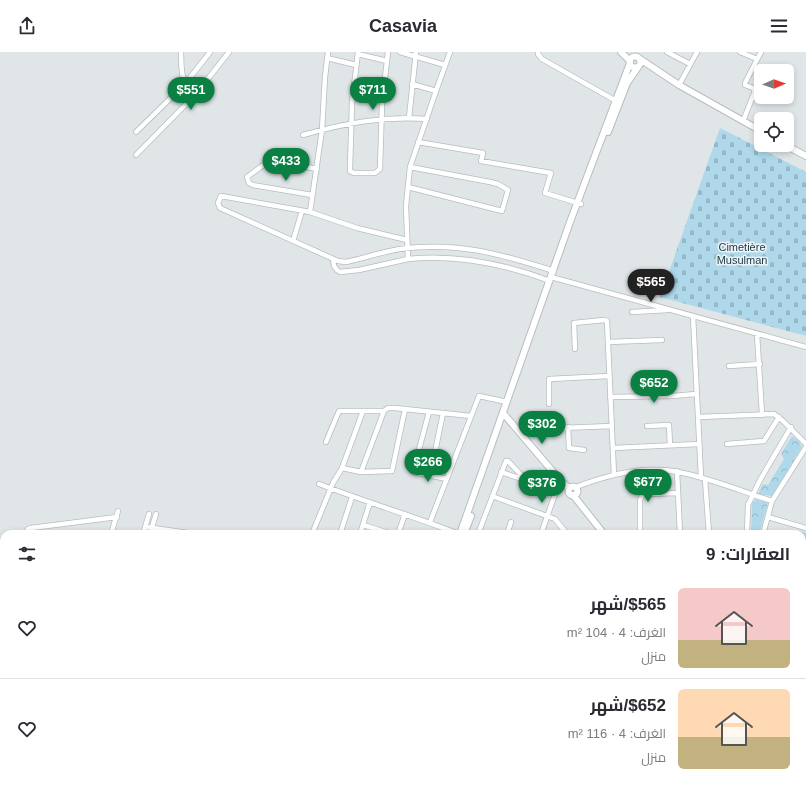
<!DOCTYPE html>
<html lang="ar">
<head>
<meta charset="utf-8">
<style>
  :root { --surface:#fff; --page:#f2f2f3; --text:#2b2b33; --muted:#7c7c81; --line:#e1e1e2; --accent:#0b8043 }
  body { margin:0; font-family:Helvetica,Cairo,sans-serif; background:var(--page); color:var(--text); direction:rtl; height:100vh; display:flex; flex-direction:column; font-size:15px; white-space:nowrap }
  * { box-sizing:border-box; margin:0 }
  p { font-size:13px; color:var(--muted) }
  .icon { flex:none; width:22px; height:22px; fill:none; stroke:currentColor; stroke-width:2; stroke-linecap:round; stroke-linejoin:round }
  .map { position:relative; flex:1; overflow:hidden; direction:ltr }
  .details { position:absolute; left:0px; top:478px; width:806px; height:256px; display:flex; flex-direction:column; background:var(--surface); border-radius:12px 12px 0 0; box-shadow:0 2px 6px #0003; direction:rtl }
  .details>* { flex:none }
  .needle { width:26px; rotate:88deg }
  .buttons { position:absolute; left:754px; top:12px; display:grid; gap:8px }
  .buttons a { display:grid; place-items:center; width:40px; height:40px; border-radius:6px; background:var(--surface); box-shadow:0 2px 6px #0003; font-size:20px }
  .price { position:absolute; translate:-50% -34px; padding:0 9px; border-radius:14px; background:var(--accent); color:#fff; font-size:13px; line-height:26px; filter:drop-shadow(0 1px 2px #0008) }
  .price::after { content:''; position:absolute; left:50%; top:24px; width:12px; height:9px; margin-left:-6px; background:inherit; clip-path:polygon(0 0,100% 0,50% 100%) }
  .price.selected { background:#222; color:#fff }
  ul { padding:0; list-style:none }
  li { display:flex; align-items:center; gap:12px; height:100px; padding:0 16px }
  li+li { border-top:1px solid var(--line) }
  li span { display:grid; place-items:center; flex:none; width:112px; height:80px; border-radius:6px; color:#555 }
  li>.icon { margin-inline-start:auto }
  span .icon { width:48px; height:48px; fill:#fffc; stroke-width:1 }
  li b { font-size:17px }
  h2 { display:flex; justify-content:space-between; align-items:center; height:48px; padding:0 16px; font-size:17px }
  header { display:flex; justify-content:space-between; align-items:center; height:52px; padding:0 16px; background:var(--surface); font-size:18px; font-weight:700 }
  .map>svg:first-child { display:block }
</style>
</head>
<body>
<header><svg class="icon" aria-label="menu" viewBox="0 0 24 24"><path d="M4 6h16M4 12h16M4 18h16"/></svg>Casavia<svg class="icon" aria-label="share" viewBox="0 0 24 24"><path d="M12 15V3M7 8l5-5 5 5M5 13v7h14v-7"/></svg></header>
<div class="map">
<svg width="806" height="734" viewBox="0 0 806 734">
  <defs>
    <pattern id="grass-tufts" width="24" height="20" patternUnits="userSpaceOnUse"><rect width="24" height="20" fill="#afd9eb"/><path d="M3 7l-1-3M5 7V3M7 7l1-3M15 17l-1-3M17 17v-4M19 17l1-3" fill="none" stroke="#95b9c8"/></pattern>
    <pattern id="forest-crowns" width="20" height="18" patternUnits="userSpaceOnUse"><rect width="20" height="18" fill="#afd9eb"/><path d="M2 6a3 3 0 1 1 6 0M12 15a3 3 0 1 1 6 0" fill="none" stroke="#95b9c8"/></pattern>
    <pattern id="cemetery-stones" width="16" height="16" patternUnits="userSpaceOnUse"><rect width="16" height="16" fill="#afd9eb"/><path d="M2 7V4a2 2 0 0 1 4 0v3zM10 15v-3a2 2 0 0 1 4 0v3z" fill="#95b9c8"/></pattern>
  </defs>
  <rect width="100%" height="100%" fill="#e0e6e8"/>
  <!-- grass -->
  <path fill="url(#grass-tufts)" d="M 414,730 L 459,730 L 465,732 L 465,734 L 404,734 Z"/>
  <!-- forest -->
  <path fill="url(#forest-crowns)" d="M 792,384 L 799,389 L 802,395 L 772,444 L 758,442 L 763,432 L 768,433 L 784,407 L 781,402 Z
    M 756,447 L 768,451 L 759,482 L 751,482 L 752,451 Z
    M 792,478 L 806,481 L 806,501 L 804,508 L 806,533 L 802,534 L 802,482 L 791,482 Z"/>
  <!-- cemetery -->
  <path fill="url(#cemetery-stones)" d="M 720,76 L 806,120 L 806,284 L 660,245 Z"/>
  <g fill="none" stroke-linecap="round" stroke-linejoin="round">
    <defs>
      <path id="street" d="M 181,0 C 182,22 179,26 196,42
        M 328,0 L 325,25 L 322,78 L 310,160 L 221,144 L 218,151 L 220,156 L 338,209 L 346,210 C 364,206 382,200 400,197 C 456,189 501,202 554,219
        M 358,0 L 352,51 L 350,115 L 350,119 L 354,121 L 375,121 L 380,117 L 382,52 L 388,0
        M 400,0 L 445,13
        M 538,0 L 538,2 L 542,7 L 618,50
        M 667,0 L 690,12
        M 740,0 L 757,7
        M 358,2 L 387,9
        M 327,6 L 356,13
        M 412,32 L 436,39
        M 679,33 L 697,0
        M 409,66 L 416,0
        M 743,69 L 755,39 L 753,36 L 745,33 L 745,31 L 761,0
        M 136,80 L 185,32 L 210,0
        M 303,83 C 346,71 382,64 427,67
        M 418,90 L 483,101 L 481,109 L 551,121 L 545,141 L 581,152
        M 136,103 L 196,42 L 229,0
        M 410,115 L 436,39 L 450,0
        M 408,135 L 502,159 L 508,138 L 498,132 L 490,130 L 410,115 L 406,154 L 408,207 C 456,202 505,212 550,229
        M 312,143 L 253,133 L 249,131 L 247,125 L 262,114 L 274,108 L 317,117
        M 310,160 L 357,176 L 407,188
        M 293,189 L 302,159
        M 333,207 L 334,214 L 337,218 L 340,220 L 359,218 L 408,207
        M 551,225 L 806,295
        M 632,260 L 668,258
        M 693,264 L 701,425
        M 757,282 L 762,362
        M 608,290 L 662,288
        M 575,297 L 574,271 L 604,268 L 607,269 L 614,423
        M 729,314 L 760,312
        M 610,345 L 673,344 L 696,342
        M 549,352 L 549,327 L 609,324
        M 429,360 L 413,420 L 447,427
        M 698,365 L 774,362 L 782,368 L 806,392
        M 647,374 L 669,373 L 670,393
        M 568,375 L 569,396 L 584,398
        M 536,377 L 612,374
        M 326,390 L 339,359 L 384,359 L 388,356 L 395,356 L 471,364
        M 727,392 L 764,389 L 779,365
        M 613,396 L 699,392
        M 342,416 L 361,420 L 392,419 L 405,357
        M 677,419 L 680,482
        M 361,420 L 384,359
        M 428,423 L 435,400 L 443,361
        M 705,427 L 709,482
        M 319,432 C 366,450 413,464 459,482
        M 576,435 C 607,423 645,413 678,420 C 710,426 741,439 772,449
        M 492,444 L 555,467 L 567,482
        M 768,465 L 806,476
        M 430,470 L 479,344 L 507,350
        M 363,473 L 392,482
        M 146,475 L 195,482
        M 25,482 L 28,477 L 31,476 L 117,465
        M 111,482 L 118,459
        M 143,482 L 149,462
        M 150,482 L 156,462
        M 312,482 L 333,431 L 342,416 L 363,359
        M 340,482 L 352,445
        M 360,482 L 370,450
        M 398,482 L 405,462
        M 478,482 L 506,409 L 508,409 L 521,423 L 521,425 L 519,426 L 501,420
        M 507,482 L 511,470
        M 541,482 L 560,428
        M 640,482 L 640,448 L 642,444 L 648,442 L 678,441
        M 747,482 L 748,453 L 760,428 L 791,375
        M 763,482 L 772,449 L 806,395
        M 0,510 L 4,510
        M 802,538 L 806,537
        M 802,672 L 806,671
        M 802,696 L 806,688
        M 802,713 L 806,712
        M 143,730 L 143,734
        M 174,730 L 174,734
        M 255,730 L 265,734
        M 335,730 L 336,734
        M 751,730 L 765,734
        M 325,732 L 333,734
        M 190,734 L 192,730
        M 227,734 L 229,730
        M 293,734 L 295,730
        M 468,734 L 469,730
        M 574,734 L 575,730
        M 797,734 L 798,730"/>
      <path id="secondary" d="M 621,0 L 630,9
        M629.5 10a5.5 5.5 0 1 1 11 0a5.5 5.5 0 1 1-11 0Z
        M 640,7 L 679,33 L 761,79
        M 608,80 L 627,31 L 638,15
        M 785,93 L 806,104
        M 503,361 L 560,428 L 569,436
        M568.5 439a4.5 4.5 0 1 1 9 0a4.5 4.5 0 1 1-9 0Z
        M 573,443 L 604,482
        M 460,482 L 570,170 L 630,11
        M 464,482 L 471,464
        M 802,724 L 806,729
        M 492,730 L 507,734
        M 372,734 L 374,730
        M 378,734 L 380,730"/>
    </defs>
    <!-- street casing -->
    <use href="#street" stroke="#b7bdbf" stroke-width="6"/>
    <!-- secondary casing -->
    <use href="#secondary" stroke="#b7bdbf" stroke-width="8"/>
    <!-- street -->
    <use href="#street" stroke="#fff" stroke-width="4.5"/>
    <!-- secondary -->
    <use href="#secondary" stroke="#fff" stroke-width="6"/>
  </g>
  <g text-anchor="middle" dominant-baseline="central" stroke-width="3" stroke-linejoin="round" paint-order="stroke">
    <!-- park labels -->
    <g font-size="11" fill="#183a46" stroke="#edf3f6">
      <text x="742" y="195">Cimetière<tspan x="742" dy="13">Musulman</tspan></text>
    </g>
  </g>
</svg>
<div class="buttons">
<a><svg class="needle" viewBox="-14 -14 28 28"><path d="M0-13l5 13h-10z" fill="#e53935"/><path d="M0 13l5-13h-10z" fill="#7c7c81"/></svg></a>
<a><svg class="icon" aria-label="locate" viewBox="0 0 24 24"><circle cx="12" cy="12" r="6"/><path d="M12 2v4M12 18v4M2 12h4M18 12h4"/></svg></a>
</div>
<b class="price" style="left:191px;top:59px">$551</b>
<b class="price" style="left:373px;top:59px">$711</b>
<b class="price" style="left:286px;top:130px">$433</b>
<b class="price selected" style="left:651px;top:251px">$565</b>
<b class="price" style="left:654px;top:352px">$652</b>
<b class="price" style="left:542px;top:393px">$302</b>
<b class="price" style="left:428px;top:431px">$266</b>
<b class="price" style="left:648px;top:451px">$677</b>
<b class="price" style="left:542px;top:452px">$376</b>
<section class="details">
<h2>العقارات: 9<svg class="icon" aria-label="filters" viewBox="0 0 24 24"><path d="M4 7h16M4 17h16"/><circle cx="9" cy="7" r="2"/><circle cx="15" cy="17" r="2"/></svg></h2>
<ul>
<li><span style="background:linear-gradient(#f6c9c9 65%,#c2b280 0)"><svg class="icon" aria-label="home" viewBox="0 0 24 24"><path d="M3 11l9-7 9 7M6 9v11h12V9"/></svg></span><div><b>$565/شهر</b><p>الغرف: 4 · 104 m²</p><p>منزل</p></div><svg class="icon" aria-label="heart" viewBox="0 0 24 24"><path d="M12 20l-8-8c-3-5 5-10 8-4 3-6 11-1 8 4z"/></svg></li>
<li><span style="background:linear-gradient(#ffd9b3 60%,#c2b280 0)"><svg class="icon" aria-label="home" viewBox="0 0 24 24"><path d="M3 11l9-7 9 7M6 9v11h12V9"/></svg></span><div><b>$652/شهر</b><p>الغرف: 4 · 116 m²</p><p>منزل</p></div><svg class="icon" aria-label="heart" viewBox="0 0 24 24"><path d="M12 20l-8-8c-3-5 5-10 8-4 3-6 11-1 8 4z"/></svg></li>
</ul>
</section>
</div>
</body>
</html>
